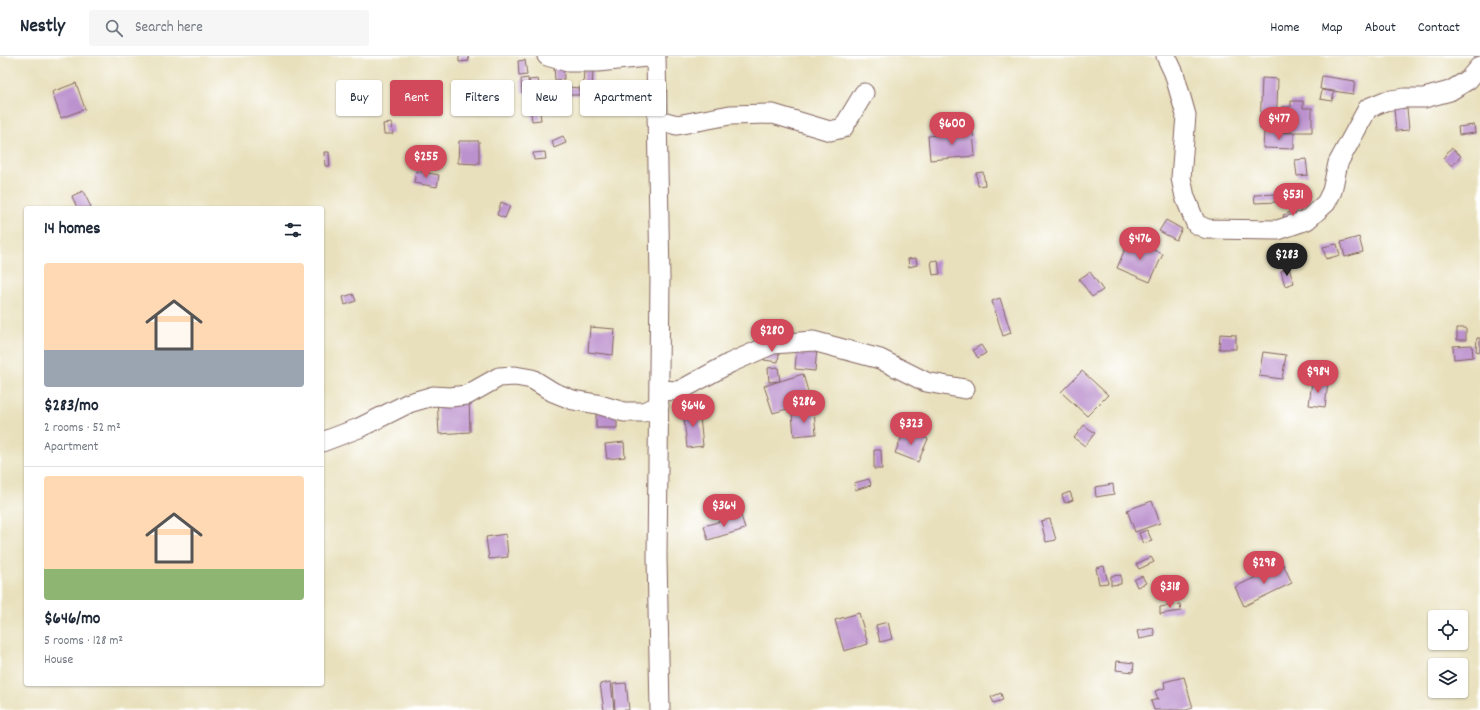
<!DOCTYPE html>
<html lang="en">
<head>
<meta charset="utf-8">
<style>
  :root { --surface:#fff; --page:#f6f6f7; --text:#1f2937; --muted:#747a83; --line:#e0e1e3; --accent:#d1495b }
  body { margin:0; font-family:Dekko,sans-serif; background:var(--page); color:var(--text); height:100vh; display:flex; flex-direction:column; font-size:15px; white-space:nowrap }
  * { box-sizing:border-box; margin:0 }
  p { font-size:13px; color:var(--muted) }
  .icon { flex:none; width:22px; height:22px; fill:none; stroke:currentColor; stroke-width:2; stroke-linecap:round; stroke-linejoin:round }
  .map { position:relative; flex:1; overflow:hidden }
  .details { position:absolute; left:24px; top:150px; width:300px; height:480px; display:flex; flex-direction:column; background:var(--surface); border-radius:4px; box-shadow:0 1px 3px #0004 }
  .details>* { flex:none }
  .top-card { position:absolute; left:336px; top:24px; width:380px; height:36px; display:flex; gap:8px }
  .buttons { position:absolute; left:1428px; top:554px; display:grid; gap:8px }
  .buttons a { display:grid; place-items:center; width:40px; height:40px; border-radius:4px; background:var(--surface); box-shadow:0 1px 3px #0004; font-size:20px }
  .price { position:absolute; translate:-50% -34px; padding:0 9px; border-radius:14px; background:var(--accent); color:#fff; font-size:13px; line-height:26px; filter:drop-shadow(0 1px 2px #0008) }
  .price::after { content:''; position:absolute; left:50%; top:24px; width:12px; height:9px; margin-left:-6px; background:inherit; clip-path:polygon(0 0,100% 0,50% 100%) }
  .price.active { background:#222; color:#fff }
  ul { padding:0; list-style:none }
  li { display:grid; align-content:center; gap:8px; height:212px; padding:0 20px }
  li+li { border-top:1px solid var(--line) }
  li span { display:grid; place-items:center; height:124px; border-radius:4px; color:#555 }
  li>.icon { margin-inline-start:auto }
  span .icon { width:72px; height:72px; fill:#fffc; stroke-width:1 }
  li b { font-size:17px }
  h2 { display:flex; justify-content:space-between; align-items:center; height:48px; padding:0 20px; font-size:17px }
  .chip { padding:0 14px; border-radius:4px; background:var(--surface); box-shadow:0 1px 3px #0004; font-size:14px; line-height:36px }
  .chip.active { background:var(--accent); color:#fff }
  header { display:flex; align-items:center; gap:24px; box-sizing:border-box; height:56px; padding:0 20px; background:var(--surface); border-bottom:1px solid var(--line) }
  header strong { font-size:19px }
  nav { display:flex; gap:22px; margin-inline-start:auto; font-size:14px }
  .search { width:280px; height:36px; background:var(--page); display:flex; align-items:center; gap:10px; box-sizing:border-box; padding:0 14px; border-radius:4px; color:var(--muted); font-size:15px }
  .map>svg:first-child { display:block }
</style>
</head>
<body>
<header>
<strong>Nestly</strong>
<div class="search"><svg class="icon" aria-label="search" viewBox="0 0 24 24"><circle cx="10" cy="10" r="6"/><path d="M15 15l6 6"/></svg>Search here</div>
<nav><a>Home</a><a>Map</a><a>About</a><a>Contact</a></nav>
</header>
<div class="map">
<svg width="1480" height="654" viewBox="0 0 1480 654">
  <rect width="100%" height="100%" fill="#fff"/>
  <filter id="ink" filterUnits="userSpaceOnUse"><feTurbulence type="fractalNoise" baseFrequency=".025" numOctaves="2"/><feDisplacementMap in="SourceGraphic" scale="8" xChannelSelector="R" yChannelSelector="G"/><feConvolveMatrix kernelMatrix="1 2 1 2 8 2 1 2 1" color-interpolation-filters="sRGB"/></filter>
  <filter id="wash" filterUnits="userSpaceOnUse"><feTurbulence type="fractalNoise" baseFrequency=".012" numOctaves="4" result="noise"/><feDisplacementMap in="SourceGraphic" scale="16" xChannelSelector="R" yChannelSelector="G"/><feGaussianBlur stdDeviation="0.9" result="paint"/><feColorMatrix in="noise" values="0 0 0 0 0 0 0 0 0 0 0 0 0 0 0 0 0 1.4 0 .05"/><feComposite in="paint" operator="in"/></filter>
  <g filter="url(#wash)">
    <rect width="100%" height="100%" fill="#e8e0bc"/>
    <g id="blocks">
      <!-- building -->
      <path fill="#bc92ce" d="M 459,0 L 468,0 L 469,5 L 459,6 Z
        M 525,4 L 527,19 L 519,20 L 518,5 Z
        M 563,10 L 564,23 L 555,24 L 554,11 Z
        M 584,13 L 593,14 L 592,34 L 583,34 Z
        M 1322,20 L 1355,25 L 1353,38 L 1320,33 Z
        M 528,22 L 529,36 L 522,37 L 521,23 Z
        M 1262,22 L 1278,23 L 1276,73 L 1260,73 Z
        M 538,23 L 541,38 L 533,40 L 529,24 Z
        M 76,27 L 85,53 L 61,62 L 52,36 Z
        M 569,31 L 580,32 L 579,39 L 568,39 Z
        M 1322,34 L 1334,36 L 1332,45 L 1320,43 Z
        M 480,37 L 496,37 L 497,45 L 480,45 Z
        M 1291,45 L 1303,45 L 1303,52 L 1312,52 L 1312,76 L 1281,76 L 1281,51 L 1291,51 Z
        M 539,49 L 541,64 L 532,65 L 530,50 Z
        M 1407,52 L 1409,74 L 1396,75 L 1394,53 Z
        M 392,67 L 393,78 L 384,78 L 383,68 Z
        M 1474,69 L 1475,77 L 1459,79 L 1458,71 Z
        M 973,76 L 975,100 L 930,104 L 928,80 Z
        M 1264,76 L 1294,77 L 1294,93 L 1263,92 Z
        M 563,80 L 566,87 L 554,92 L 552,85 Z
        M 459,85 L 479,85 L 479,108 L 458,107 Z
        M 1451,92 L 1461,100 L 1452,110 L 1443,102 Z
        M 324,96 L 329,96 L 330,110 L 325,110 Z
        M 545,96 L 546,103 L 534,104 L 533,97 Z
        M 1306,103 L 1308,119 L 1297,120 L 1295,104 Z
        M 416,115 L 439,119 L 437,131 L 414,127 Z
        M 983,116 L 985,129 L 978,130 L 976,117 Z
        M 83,135 L 91,151 L 90,152 L 77,152 L 72,140 Z
        M 1277,138 L 1278,146 L 1255,147 L 1254,139 Z
        M 501,146 L 510,150 L 505,162 L 497,159 Z
        M 1300,153 L 1304,162 L 1286,169 L 1283,159 Z
        M 1166,164 L 1182,173 L 1176,184 L 1159,175 Z
        M 1359,181 L 1363,196 L 1345,201 L 1341,186 Z
        M 1129,183 L 1163,198 L 1150,226 L 1117,212 Z
        M 1337,188 L 1340,199 L 1326,203 L 1323,191 Z
        M 916,202 L 917,209 L 909,211 L 908,203 Z
        M 938,204 L 940,218 L 933,219 L 931,205 Z
        M 1289,212 L 1294,227 L 1285,230 L 1281,215 Z
        M 1090,216 L 1103,234 L 1092,241 L 1079,223 Z
        M 353,238 L 356,245 L 345,249 L 343,241 Z
        M 1000,242 L 1011,277 L 1003,280 L 992,245 Z
        M 590,271 L 615,273 L 613,299 L 588,296 Z
        M 1457,272 L 1466,272 L 1466,284 L 1457,284 Z
        M 1220,278 L 1236,279 L 1236,293 L 1219,293 Z
        M 1477,282 L 1480,282 L 1480,296 L 1476,295 Z
        M 765,289 L 780,290 L 778,306 L 764,304 Z
        M 981,289 L 986,297 L 978,302 L 973,294 Z
        M 1472,289 L 1473,301 L 1454,303 L 1453,290 Z
        M 797,290 L 817,291 L 815,315 L 795,313 Z
        M 1263,296 L 1286,299 L 1282,323 L 1259,320 Z
        M 778,311 L 780,325 L 769,326 L 768,312 Z
        M 1082,315 L 1108,339 L 1087,360 L 1061,336 Z
        M 803,318 L 811,346 L 773,357 L 764,330 Z
        M 1312,325 L 1328,327 L 1325,351 L 1309,349 Z
        M 469,340 L 470,376 L 439,378 L 437,342 Z
        M 699,352 L 703,390 L 687,392 L 683,353 Z
        M 596,356 L 617,356 L 617,372 L 596,372 Z
        M 814,356 L 816,378 L 794,380 L 792,358 Z
        M 1084,369 L 1095,377 L 1085,390 L 1074,382 Z
        M 905,373 L 928,383 L 918,406 L 895,397 Z
        M 624,386 L 625,401 L 607,403 L 605,388 Z
        M 874,394 L 881,394 L 882,413 L 874,413 Z
        M 869,423 L 871,429 L 855,434 L 854,427 Z
        M 1113,428 L 1114,438 L 1096,441 L 1095,431 Z
        M 1070,436 L 1073,444 L 1065,447 L 1062,439 Z
        M 1152,445 L 1160,467 L 1135,476 L 1127,454 Z
        M 741,459 L 745,473 L 708,484 L 704,470 Z
        M 1050,463 L 1056,484 L 1046,486 L 1041,465 Z
        M 1147,474 L 1152,485 L 1143,488 L 1139,477 Z
        M 506,478 L 508,501 L 489,503 L 486,481 Z
        M 1151,501 L 1154,506 L 1139,513 L 1136,508 Z
        M 1283,508 L 1292,527 L 1244,550 L 1235,531 Z
        M 1104,510 L 1108,527 L 1099,528 L 1096,512 Z
        M 1121,519 L 1121,528 L 1111,529 L 1111,520 Z
        M 1142,520 L 1146,527 L 1137,531 L 1134,524 Z
        M 1180,548 L 1181,555 L 1160,558 L 1160,551 Z
        M 859,557 L 868,588 L 844,595 L 835,564 Z
        M 888,566 L 892,583 L 880,586 L 876,569 Z
        M 1153,572 L 1155,580 L 1139,583 L 1137,575 Z
        M 1117,605 L 1134,607 L 1133,616 L 1116,614 Z
        M 1184,621 L 1193,652 L 1186,654 L 1154,654 L 1151,645 L 1158,643 L 1155,635 L 1165,632 L 1164,626 Z
        M 611,626 L 614,654 L 604,654 L 600,628 Z
        M 626,627 L 629,654 L 615,654 L 613,628 Z
        M 1001,637 L 1003,644 L 994,647 L 991,641 Z"/>
    </g>
  </g>
  <g filter="url(#ink)">
    <use href="#blocks" fill-opacity="0" stroke="#81635e" stroke-width="1"/>
    <g fill="none" stroke-linecap="round" stroke-linejoin="round">
      <defs>
        <path id="minor" d="M 547,0 L 568,6 L 598,6 L 656,0
          M 656,0 L 660,222 L 657,501 L 660,654
          M 1166,0 L 1174,17 L 1186,59 L 1181,122 L 1185,141 L 1196,168 L 1207,173 L 1278,174 L 1307,164 L 1326,147 L 1332,135 L 1338,107 L 1368,52 L 1385,45 L 1404,42 L 1424,42 L 1450,35 L 1468,24 L 1480,10
          M 658,64 L 677,69 L 730,59 L 773,58 L 830,75 L 843,72 L 864,37
          M 659,334 L 679,335 L 730,307 L 773,288 L 813,285 L 880,303 L 926,326 L 965,333
          M 322,386 L 359,372 L 409,347 L 433,340 L 450,341 L 467,339 L 499,321 L 515,320 L 532,323 L 553,336 L 573,344 L 597,348 L 624,356 L 643,356 L 659,350"/>
      </defs>
      <!-- minor casing -->
      <use href="#minor" stroke="#81635e" stroke-width="21"/>
      <!-- minor -->
      <use href="#minor" stroke="#fff" stroke-width="19"/>
    </g>
  </g>
</svg>
<div class="buttons">
<a><svg class="icon" aria-label="locate" viewBox="0 0 24 24"><circle cx="12" cy="12" r="6"/><path d="M12 2v4M12 18v4M2 12h4M18 12h4"/></svg></a>
<a><svg class="icon" aria-label="layers" viewBox="0 0 24 24"><path d="M12 4l9 5-9 5-9-5zM3 14l9 5 9-5"/></svg></a>
</div>
<b class="price" style="left:1279px;top:85px">$477</b>
<b class="price" style="left:952px;top:90px">$600</b>
<b class="price" style="left:426px;top:123px">$255</b>
<b class="price" style="left:1293px;top:161px">$531</b>
<b class="price" style="left:1140px;top:205px">$476</b>
<b class="price active" style="left:1287px;top:221px">$283</b>
<b class="price" style="left:772px;top:297px">$280</b>
<b class="price" style="left:1318px;top:338px">$984</b>
<b class="price" style="left:804px;top:368px">$286</b>
<b class="price" style="left:693px;top:372px">$646</b>
<b class="price" style="left:911px;top:390px">$323</b>
<b class="price" style="left:724px;top:472px">$364</b>
<b class="price" style="left:1264px;top:529px">$298</b>
<b class="price" style="left:1170px;top:553px">$318</b>
<div class="top-card">
<a class="chip">Buy</a>
<a class="chip active">Rent</a>
<a class="chip">Filters</a>
<a class="chip">New</a>
<a class="chip">Apartment</a>
</div>
<section class="details">
<h2>14 homes<svg class="icon" aria-label="filters" viewBox="0 0 24 24"><path d="M4 7h16M4 17h16"/><circle cx="9" cy="7" r="2"/><circle cx="15" cy="17" r="2"/></svg></h2>
<ul>
<li><span style="background:linear-gradient(#ffd9b3 70%,#9aa5b1 0)"><svg class="icon" aria-label="home" viewBox="0 0 24 24"><path d="M3 11l9-7 9 7M6 9v11h12V9"/></svg></span><div><b>$283/mo</b><p>2 rooms · 52 m²</p><p>Apartment</p></div></li>
<li><span style="background:linear-gradient(#ffd9b3 75%,#8fb573 0)"><svg class="icon" aria-label="home" viewBox="0 0 24 24"><path d="M3 11l9-7 9 7M6 9v11h12V9"/></svg></span><div><b>$646/mo</b><p>5 rooms · 128 m²</p><p>House</p></div></li>
</ul>
</section>
</div>
</body>
</html>
